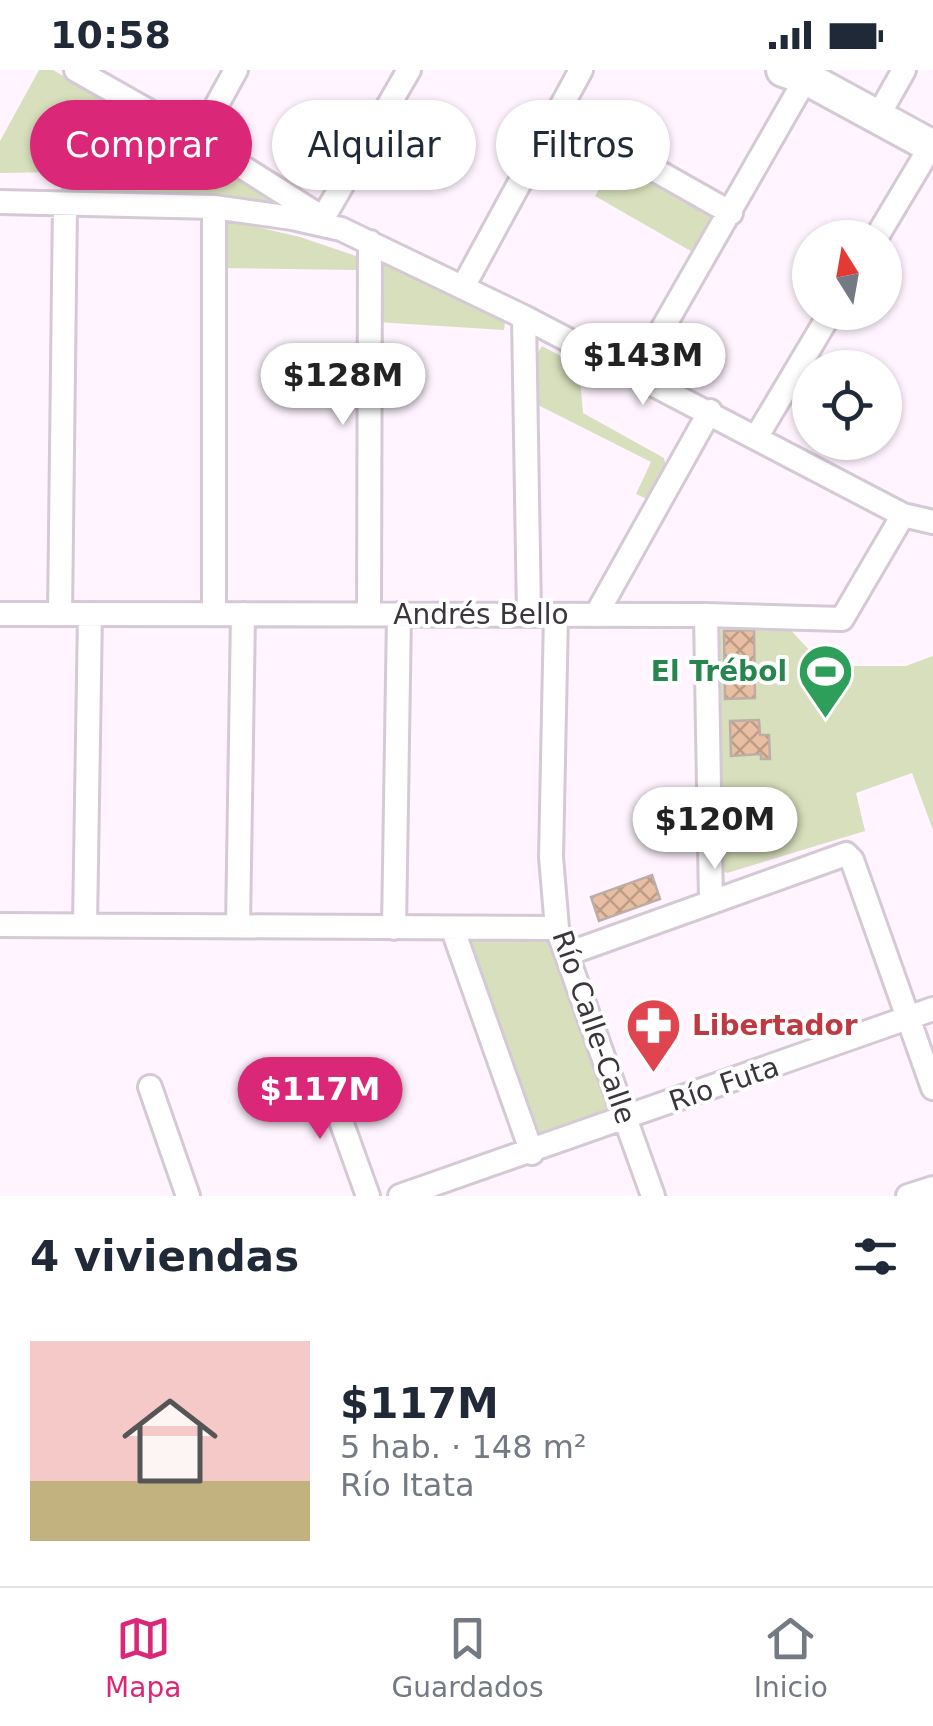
<!DOCTYPE html>
<html lang="es">
<head>
<meta charset="utf-8">
<style>
  :root { --surface:#fff; --page:#f2f2f3; --text:#1f2937; --muted:#747a83; --line:#e0e1e3; --accent:#db2777 }
  body { margin:0; font-family:"DejaVu Sans",sans-serif; background:var(--page); color:var(--text); height:100vh; display:flex; flex-direction:column; font-size:38px; white-space:nowrap }
  * { box-sizing:border-box; margin:0 }
  p { font-size:32px; color:var(--muted) }
  .icon { flex:none; width:55px; height:55px; fill:none; stroke:currentColor; stroke-width:2; stroke-linecap:round; stroke-linejoin:round }
  .map { position:relative; height:1126px; overflow:hidden }
  .panel { display:flex; flex-direction:column; background:var(--surface); flex:1 }
  .panel>* { flex:none }
  .top-card { position:absolute; left:30px; top:30px; width:875px; height:90px; display:flex; gap:20px }
  .needle { width:65px; rotate:349deg }
  .buttons { position:absolute; left:792px; top:150px; display:grid; gap:20px }
  .buttons a { display:grid; place-items:center; width:110px; height:110px; border-radius:50%; background:var(--surface); box-shadow:0 2px 8px #0004; font-size:50px }
  .price { position:absolute; translate:-50% -85px; padding:0 22px; border-radius:35px; background:#fff; color:#222; font-size:32px; line-height:65px; filter:drop-shadow(0 2px 5px #0008) }
  .price::after { content:''; position:absolute; left:50%; top:60px; width:30px; height:22px; margin-left:-15px; background:inherit; clip-path:polygon(0 0,100% 0,50% 100%) }
  .price.active { background:var(--accent); color:#fff }
  ul { padding:0; list-style:none }
  li { display:flex; align-items:center; gap:30px; height:250px; padding:0 30px }
  li span { display:grid; place-items:center; flex:none; width:280px; height:200px; border-radius:0px; color:#555 }
  li>.icon { margin-inline-start:auto }
  span .icon { width:120px; height:120px; fill:#fffc; stroke-width:1 }
  li b { font-size:42px }
  h2 { display:flex; justify-content:space-between; align-items:center; height:120px; padding:0 30px; font-size:42px }
  .pill { padding:0 35px; border-radius:45px; background:var(--surface); box-shadow:0 2px 8px #0004; font-size:35px; line-height:90px }
  .pill.active { background:var(--accent); color:#fff }
  .status { display:flex; justify-content:space-between; align-items:center; height:70px; padding:0 50px; background:var(--surface); direction:ltr }
  .status svg { height:28px; fill:currentColor }
  .menu { display:flex; justify-content:space-around; align-items:center; height:140px; border-top:2px solid var(--line); background:var(--surface); font-size:28px; color:var(--muted) }
  .menu a { display:grid; justify-items:center; gap:5px }
  .menu .active { color:var(--accent) }
  .map>svg:first-child { display:block }
</style>
</head>
<body>
<div class="status"><b>10:58</b><svg viewBox="0 0 49 12"><path d="M0 12V9h3v3zM5 12V6h3v6zM10 12V3h3v9zM15 12V0h3v12zM26 1h20v11H26zM47 4h2v5h-2z"/></svg></div>
<div class="map">
<svg width="933" height="1126" viewBox="0 0 933 1126">
  <defs>
    <pattern id="building-cross-hatch" width="8" height="8" patternUnits="userSpaceOnUse" patternTransform="scale(2.5)"><rect width="8" height="8" fill="#e9bfa3"/><path d="M0 0l8 8M0 8l8-8" fill="none" stroke="#be9c86"/></pattern>
  </defs>
  <rect width="100%" height="100%" fill="#fff4ff"/>
  <!-- green -->
  <path fill="#d7dfbc" d="M 39,0 L 53,0 L 296,139 L 62,122 L 56,102 L 0,103 L 0,71 Z
    M 617,87 L 714,141 L 716,148 L 696,184 L 595,126 Z
    M 223,149 L 300,167 L 359,187 L 357,200 L 219,198 Z
    M 378,189 L 505,252 L 504,260 L 377,252 Z
    M 542,276 L 579,296 L 583,343 L 664,388 L 667,401 L 651,431 L 636,424 L 651,392 L 538,335 L 535,287 Z
    M 725,553 L 785,554 L 824,596 L 906,596 L 933,586 L 933,760 L 912,703 L 856,723 L 865,761 L 727,803 L 724,801 L 719,715 L 720,561 Z
    M 465,866 L 547,866 L 615,1047 L 536,1073 Z"/>
  <!-- building -->
  <path fill="url(#building-cross-hatch)" stroke="#bdaea5" stroke-width="2.5" d="M 103,44 L 125,55 L 109,87 L 81,72 L 95,45 L 101,48 Z
    M 754,560 L 755,628 L 725,629 L 724,561 Z
    M 759,650 L 760,665 L 769,665 L 770,689 L 761,689 L 761,684 L 731,686 L 730,651 Z
    M 652,805 L 660,829 L 599,851 L 591,827 Z"/>
  <g fill="none" stroke-linecap="round" stroke-linejoin="round">
    <defs>
      <path id="street" d="M 76,0 L 198,69 L 326,150
        M 556,44 L 731,143
        M 878,46 L 904,0
        M 198,69 L 236,0
        M 0,132 L 214,137 L 292,148 L 341,159 L 524,247 L 903,445 L 933,452
        M 214,137 L 214,544
        M 323,148 L 409,0
        M 876,168 L 931,76
        M 463,217 L 581,0
        M 524,247 L 529,545
        M 636,305 L 806,8
        M 757,366 L 831,242
        M 0,544 L 706,545 L 842,549 L 903,445
        M 60,544 L 65,134
        M 369,544 L 370,172
        M 556,545 L 551,787 L 557,858 L 653,1126
        M 596,545 L 710,341
        M 706,545 L 711,831
        M 0,855 L 557,858
        M 85,855 L 90,544
        M 238,856 L 243,544
        M 394,858 L 399,544
        M 453,860 L 532,1083
        M 567,884 L 846,784 L 852,790 L 933,1018
        M 323,1001 L 368,1126
        M 150,1017 L 188,1126
        M 400,1126 L 933,939
        M 908,1126 L 933,1118"/>
      <path id="secondary" d="M 783,0 L 806,8 L 933,77"/>
    </defs>
    <!-- street casing -->
    <use href="#street" stroke="#d5c9d5" stroke-width="28"/>
    <!-- secondary casing -->
    <use href="#secondary" stroke="#d5c9d5" stroke-width="38"/>
    <!-- path -->
    <path stroke="#bdb4bd" stroke-width="4" stroke-dasharray="8 5" stroke-linecap="butt" d="M 99,113 L 123,98 L 143,61"/>
    <!-- street -->
    <use href="#street" stroke="#fff" stroke-width="22"/>
    <!-- secondary -->
    <use href="#secondary" stroke="#fff" stroke-width="32"/>
  </g>
  <!-- icons -->
  <defs>
    <symbol id="stadium-pin" viewBox="-11 -11 22 30"><path d="M0 17L-7.5 6A9.5 9.5 0 1 1 7.5 6Z" fill="#2e9e5b" stroke="#fff"/><path d="M0-5a6.5 5 0 1 0 0 10a6.5 5 0 1 0 0-10ZM-3.5-1.8h7v3.6h-7Z" fill="#fff"/></symbol>
    <symbol id="pharmacy-pin" viewBox="-11 -11 22 30"><path d="M0 17L-7.5 6A9.5 9.5 0 1 1 7.5 6Z" fill="#e0444e" stroke="#fff"/><path d="M-2-6h4v4h4v4h-4v4h-4v-4h-4v-4h4Z" fill="#fff"/></symbol>
  </defs>
  <g fill-rule="evenodd">
    <use href="#stadium-pin" x="794" y="570" width="63" height="86"/>
    <use href="#pharmacy-pin" x="622" y="924" width="63" height="86"/>
  </g>
  <g text-anchor="middle" dominant-baseline="central" stroke-width="8" stroke-linejoin="round" paint-order="stroke">
    <!-- street labels -->
    <g font-size="28" fill="#3b363b" stroke="#fff">
      <text x="481" y="544">Andrés Bello</text>
      <text transform="translate(594 957) rotate(71)">Río Calle-Calle</text>
      <text transform="translate(724 1014) rotate(-19)">Río Futa</text>
    </g>
    <!-- leisure labels -->
    <g font-size="28" font-weight="bold" fill="#27864d" stroke="#fff" text-anchor="end">
      <text x="787" y="601">El Trébol</text>
    </g>
    <!-- health labels -->
    <g font-size="28" font-weight="bold" fill="#be3a42" stroke="#fff" text-anchor="start">
      <text x="692" y="955">Libertador</text>
    </g>
  </g>
</svg>
<div class="buttons">
<a><svg class="needle" viewBox="-14 -14 28 28"><path d="M0-13l5 13h-10z" fill="#e53935"/><path d="M0 13l5-13h-10z" fill="#747a83"/></svg></a>
<a><svg class="icon" aria-label="locate" viewBox="0 0 24 24"><circle cx="12" cy="12" r="6"/><path d="M12 2v4M12 18v4M2 12h4M18 12h4"/></svg></a>
</div>
<b class="price" style="left:643px;top:338px">$143M</b>
<b class="price" style="left:343px;top:358px">$128M</b>
<b class="price" style="left:715px;top:802px">$120M</b>
<b class="price active" style="left:320px;top:1072px">$117M</b>
<div class="top-card">
<a class="pill active">Comprar</a>
<a class="pill">Alquilar</a>
<a class="pill">Filtros</a>
</div>
</div>
<section class="panel">
<h2>4 viviendas<svg class="icon" aria-label="filters" viewBox="0 0 24 24"><path d="M4 7h16M4 17h16"/><circle cx="9" cy="7" r="2"/><circle cx="15" cy="17" r="2"/></svg></h2>
<ul>
<li><span style="background:linear-gradient(#f6c9c9 70%,#c2b280 0)"><svg class="icon" aria-label="home" viewBox="0 0 24 24"><path d="M3 11l9-7 9 7M6 9v11h12V9"/></svg></span><div><b>$117M</b><p>5 hab. · 148 m²</p><p>Río Itata</p></div></li>
</ul>
</section>
<nav class="menu">
<a class="active"><svg class="icon" aria-label="map" viewBox="0 0 24 24"><path d="M3 6l6-2 6 2 6-2v14l-6 2-6-2-6 2zM9 4v14M15 6v14"/></svg>Mapa</a>
<a><svg class="icon" aria-label="saved" viewBox="0 0 24 24"><path d="M7 4h10v16l-5-4-5 4z"/></svg>Guardados</a>
<a><svg class="icon" aria-label="home" viewBox="0 0 24 24"><path d="M3 11l9-7 9 7M6 9v11h12V9"/></svg>Inicio</a>
</nav>
</body>
</html>
